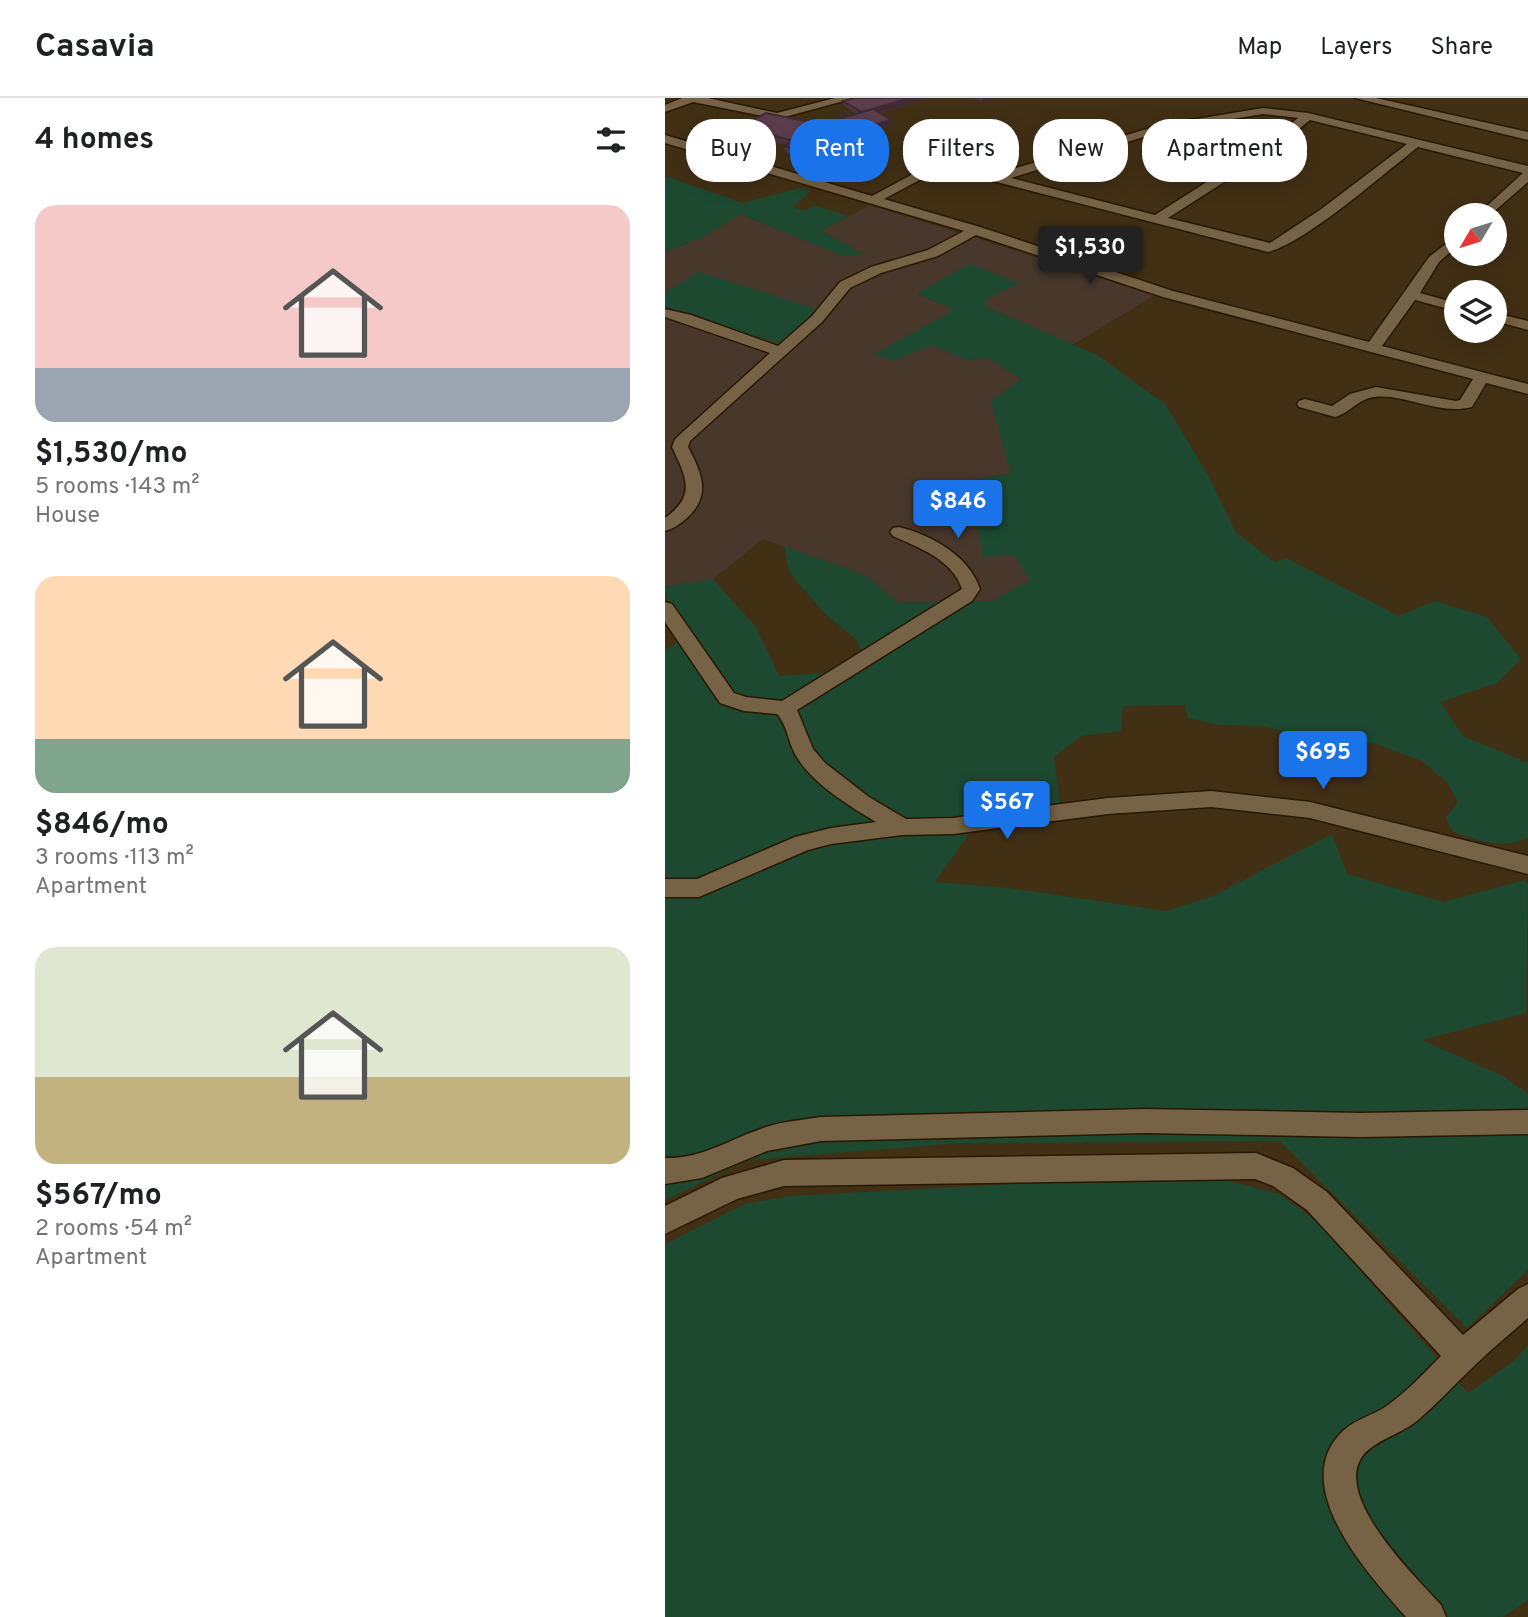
<!DOCTYPE html>
<html lang="en">
<head>
<meta charset="utf-8">
<style>
  :root { --surface:#fff; --page:#f2f2f2; --text:#202124; --muted:#757577; --line:#e0e0e0; --accent:#1a73e8 }
  body { margin:0; font-family:Overpass,sans-serif; background:var(--page); color:var(--text); height:100vh; display:flex; flex-direction:column; font-size:26px; white-space:nowrap }
  * { box-sizing:border-box; margin:0 }
  p { font-size:23px; color:var(--muted) }
  .icon { flex:none; width:38px; height:38px; fill:none; stroke:currentColor; stroke-width:2; stroke-linecap:round; stroke-linejoin:round }
  .map { position:relative; flex:1; overflow:hidden }
  .drawer { display:flex; flex-direction:column; background:var(--surface); width:665px }
  .drawer>* { flex:none }
  .banner { position:absolute; left:21px; top:21px; width:665px; height:63px; display:flex; gap:14px }
  .needle { width:46px; rotate:232deg }
  .buttons { position:absolute; left:779px; top:105px; display:grid; gap:14px }
  .buttons a { display:grid; place-items:center; width:63px; height:63px; border-radius:50%; background:var(--surface); box-shadow:0 4px 18px #0003; font-size:35px }
  .price { position:absolute; translate:-50% -60px; padding:0 16px; border-radius:7px; background:var(--accent); color:#fff; font-size:23px; line-height:46px; filter:drop-shadow(0 2px 4px #0008) }
  .price::after { content:''; position:absolute; left:50%; top:42px; width:21px; height:16px; margin-left:-10px; background:inherit; clip-path:polygon(0 0,100% 0,50% 100%) }
  .price.selected { background:#222; color:#fff }
  ul { padding:0; list-style:none }
  li { display:grid; align-content:center; gap:14px; height:371px; padding:0 35px }
  li span { display:grid; place-items:center; height:217px; border-radius:21px; color:#555 }
  li>.icon { margin-inline-start:auto }
  span .icon { width:126px; height:126px; fill:#fffc; stroke-width:1 }
  li b { font-size:30px }
  h2 { display:flex; justify-content:space-between; align-items:center; height:84px; padding:0 35px; font-size:30px }
  .chip { padding:0 24px; border-radius:28px; background:var(--surface); box-shadow:0 4px 18px #0003; font-size:24px; line-height:63px }
  .chip.selected { background:var(--accent); color:#fff }
  header { display:flex; align-items:center; gap:42px; box-sizing:border-box; height:98px; padding:0 35px; background:var(--surface); border-bottom:2px solid var(--line) }
  header strong { font-size:33px }
  nav { display:flex; gap:38px; margin-inline-start:auto; font-size:24px }
  main { display:flex; flex:1; min-height:0 }
  .map>svg:first-child { display:block }
</style>
</head>
<body>
<header>
<strong>Casavia</strong>
<nav><a>Map</a><a>Layers</a><a>Share</a></nav>
</header>
<main>
<section class="drawer">
<h2>4 homes<svg class="icon" aria-label="filters" viewBox="0 0 24 24"><path d="M4 7h16M4 17h16"/><circle cx="9" cy="7" r="2"/><circle cx="15" cy="17" r="2"/></svg></h2>
<ul>
<li><span style="background:linear-gradient(#f6c9c9 75%,#9aa5b1 0)"><svg class="icon" aria-label="home" viewBox="0 0 24 24"><path d="M3 11l9-7 9 7M6 9v11h12V9"/></svg></span><div><b>$1,530/mo</b><p>5 rooms · 143 m²</p><p>House</p></div></li>
<li><span style="background:linear-gradient(#ffd9b3 75%,#7fa58c 0)"><svg class="icon" aria-label="home" viewBox="0 0 24 24"><path d="M3 11l9-7 9 7M6 9v11h12V9"/></svg></span><div><b>$846/mo</b><p>3 rooms · 113 m²</p><p>Apartment</p></div></li>
<li><span style="background:linear-gradient(#dfe7d0 60%,#c2b280 0)"><svg class="icon" aria-label="home" viewBox="0 0 24 24"><path d="M3 11l9-7 9 7M6 9v11h12V9"/></svg></span><div><b>$567/mo</b><p>2 rooms · 54 m²</p><p>Apartment</p></div></li>
</ul>
</section>
<div class="map">
<svg width="863" height="1519" viewBox="0 0 863 1519">
  <rect width="100%" height="100%" fill="#423015"/>
  <!-- industrial -->
  <path fill="#48382c" d="M 205,107 L 490,197 L 407,247 L 322,209 L 319,202 L 353,185 L 253,196 L 290,212 L 270,224 L 228,263 L 267,247 L 302,262 L 324,260 L 357,282 L 327,303 L 346,375 L 304,383 L 366,482 L 327,503 L 233,505 L 202,478 L 98,441 L 48,481 L 0,489 L 0,154 L 38,139 L 75,116 L 178,158 L 198,156 L 156,133 Z"/>
  <!-- green -->
  <path fill="#1d4931" d="M 0,78 L 78,105 L 135,90 L 146,93 L 127,109 L 140,113 L 149,107 L 183,118 L 156,133 L 200,157 L 178,158 L 75,116 L 38,139 L 0,154 Z
    M 304,166 L 354,185 L 320,202 L 322,209 L 432,257 L 501,307 L 544,379 L 571,435 L 610,464 L 621,460 L 734,518 L 770,503 L 822,519 L 856,561 L 832,585 L 775,604 L 798,638 L 863,665 L 863,739 C 841,753 812,742 788,734 L 781,720 L 793,704 L 782,684 L 757,663 L 711,646 L 639,638 L 596,628 L 554,627 L 523,620 L 520,607 L 458,608 L 456,633 L 416,638 L 389,659 L 395,709 L 319,715 L 270,784 L 344,790 L 501,813 L 546,799 L 667,736 L 682,776 L 778,804 L 860,782 L 863,787 L 861,915 L 757,942 L 838,978 L 863,996 L 863,1172 L 802,1230 L 615,1043 L 295,1045 L 84,1062 L 0,1102 L 0,552 L 11,546 L 0,489 L 48,481 L 91,529 L 114,578 L 204,572 L 191,541 L 159,515 L 124,474 L 119,448 L 202,478 L 233,505 L 327,503 L 365,482 L 349,457 L 318,459 L 303,383 L 346,375 L 326,303 L 356,281 L 324,260 L 302,262 L 267,247 L 228,263 L 209,256 L 289,212 L 252,195 Z
    M 34,174 L 155,212 L 115,245 L 0,213 L 0,195 Z
    M 538,1076 L 614,1096 L 651,1123 L 803,1295 L 849,1263 L 863,1247 L 863,1502 L 838,1519 L 0,1519 L 0,1146 L 80,1106 L 124,1098 Z"/>
  <g fill="none" stroke-linecap="round" stroke-linejoin="round">
    <defs>
      <path id="minor" d="M 17,0 L 43,0 L 112,15 L 170,0 L 190,0 L 112,21 L 28,4 L 0,14 L 0,7 Z
        M 690,0 L 711,0 L 863,34 L 863,42 Z
        M 598,10 L 643,15 L 863,68 L 863,84 L 825,117 L 812,117 L 858,75 L 753,49 C 718,76 642,144 603,154 L 277,70 L 219,101 L 315,129 L 508,193 L 704,244 L 764,159 L 791,138 L 791,149 L 774,164 L 755,195 L 791,205 L 791,213 L 750,202 L 717,248 L 863,286 L 863,296 L 821,285 L 807,309 C 773,318 740,295 709,299 C 693,301 685,315 670,319 L 634,309 L 632,306 L 634,303 L 640,301 L 667,308 L 685,296 L 711,289 L 791,303 L 795,302 L 808,281 L 498,199 L 311,137 L 273,158 L 216,175 L 185,190 L 157,224 L 25,343 L 23,349 C 36,374 47,396 23,419 C 16,425 9,431 0,433 L 0,420 C 32,397 21,379 7,349 L 10,341 L 105,255 L 0,219 L 0,211 L 26,217 L 113,248 L 147,218 L 175,184 L 206,169 L 263,152 L 299,133 L 0,45 L 0,37 L 207,98 L 330,32 L 336,36 L 334,39 L 286,65 L 331,76 L 495,27 ZM 598,16 L 633,20 L 598,48 L 490,117 L 346,80 L 501,32 ZM 645,22 L 742,46 L 655,112 L 605,145 L 503,120 L 606,54 Z
        M 830,215 L 863,223 L 863,232 L 830,223 Z
        M 234,429 C 267,437 304,458 315,491 L 307,503 L 132,612 L 148,651 L 160,665 L 204,699 L 241,721 L 288,720 L 443,700 L 546,693 L 645,704 L 863,758 L 863,776 L 645,720 L 546,709 L 443,716 L 288,736 L 237,737 L 166,746 L 143,752 L 34,799 L 0,799 L 0,781 L 32,781 L 130,739 L 166,730 L 211,724 C 183,707 146,685 130,656 C 123,643 122,627 112,616 L 79,613 L 55,605 L 0,524 L 0,504 L 7,506 L 69,595 L 81,599 L 117,603 L 297,491 C 287,461 254,450 228,438 L 225,434 L 228,430 Z
        M 480,1011 L 695,1015 L 863,1012 L 863,1036 L 695,1039 L 480,1035 L 156,1043 L 102,1053 L 37,1080 L 0,1086 L 0,1060 C 37,1061 67,1040 101,1029 C 119,1023 138,1022 156,1019 Z
        M 591,1055 L 628,1070 L 662,1094 L 798,1237 L 853,1191 L 863,1186 L 863,1220 C 844,1237 825,1252 807,1270 C 789,1287 772,1306 753,1322 C 738,1335 713,1341 699,1356 C 665,1397 750,1478 776,1507 L 781,1519 L 741,1519 C 704,1477 620,1386 679,1332 C 690,1322 705,1318 717,1311 C 739,1297 758,1276 776,1258 L 642,1112 L 608,1088 L 590,1081 L 119,1088 L 72,1101 L 0,1136 L 0,1108 L 57,1080 L 119,1062 Z"/>
    </defs>
    <!-- minor casing -->
    <use href="#minor" stroke="#291800" stroke-width="3"/>
    <!-- minor -->
    <use href="#minor" fill="#766245" fill-rule="evenodd"/>
  </g>
  <!-- wall -->
  <path fill="#4f3441" d="M 189,0 L 264,0 L 214,15 L 227,28 L 200,36 L 148,62 L 120,54 L 119,48 L 121,47 L 76,36 L 75,29 L 164,28 L 163,24 L 192,16 L 179,8 L 178,3 Z
    M 309,0 L 331,0 L 317,4 Z"/>
  <!-- shaded-wall -->
  <path fill="#402b35" d="M 245,0 L 264,0 L 198,19 L 197,14 Z
    M 317,0 L 331,0 L 317,4 Z
    M 226,22 L 227,28 L 200,36 L 148,62 L 147,55 L 199,30 Z"/>
  <!-- building -->
  <path fill="#5c3d4c" stroke="#402b35" stroke-width="2" d="M 189,0 L 245,0 L 197,14 L 178,3 Z
    M 208,11 L 226,22 L 199,30 L 147,55 L 119,48 L 129,43 L 75,29 L 101,15 L 174,30 L 163,24 Z"/>
</svg>
<div class="buttons">
<a><svg class="needle" viewBox="-14 -14 28 28"><path d="M0-13l5 13h-10z" fill="#e53935"/><path d="M0 13l5-13h-10z" fill="#757577"/></svg></a>
<a><svg class="icon" aria-label="layers" viewBox="0 0 24 24"><path d="M12 4l9 5-9 5-9-5zM3 14l9 5 9-5"/></svg></a>
</div>
<b class="price selected" style="left:425px;top:188px">$1,530</b>
<b class="price" style="left:293px;top:442px">$846</b>
<b class="price" style="left:658px;top:693px">$695</b>
<b class="price" style="left:342px;top:743px">$567</b>
<div class="banner">
<a class="chip">Buy</a>
<a class="chip selected">Rent</a>
<a class="chip">Filters</a>
<a class="chip">New</a>
<a class="chip">Apartment</a>
</div>
</div>
</main>
</body>
</html>
